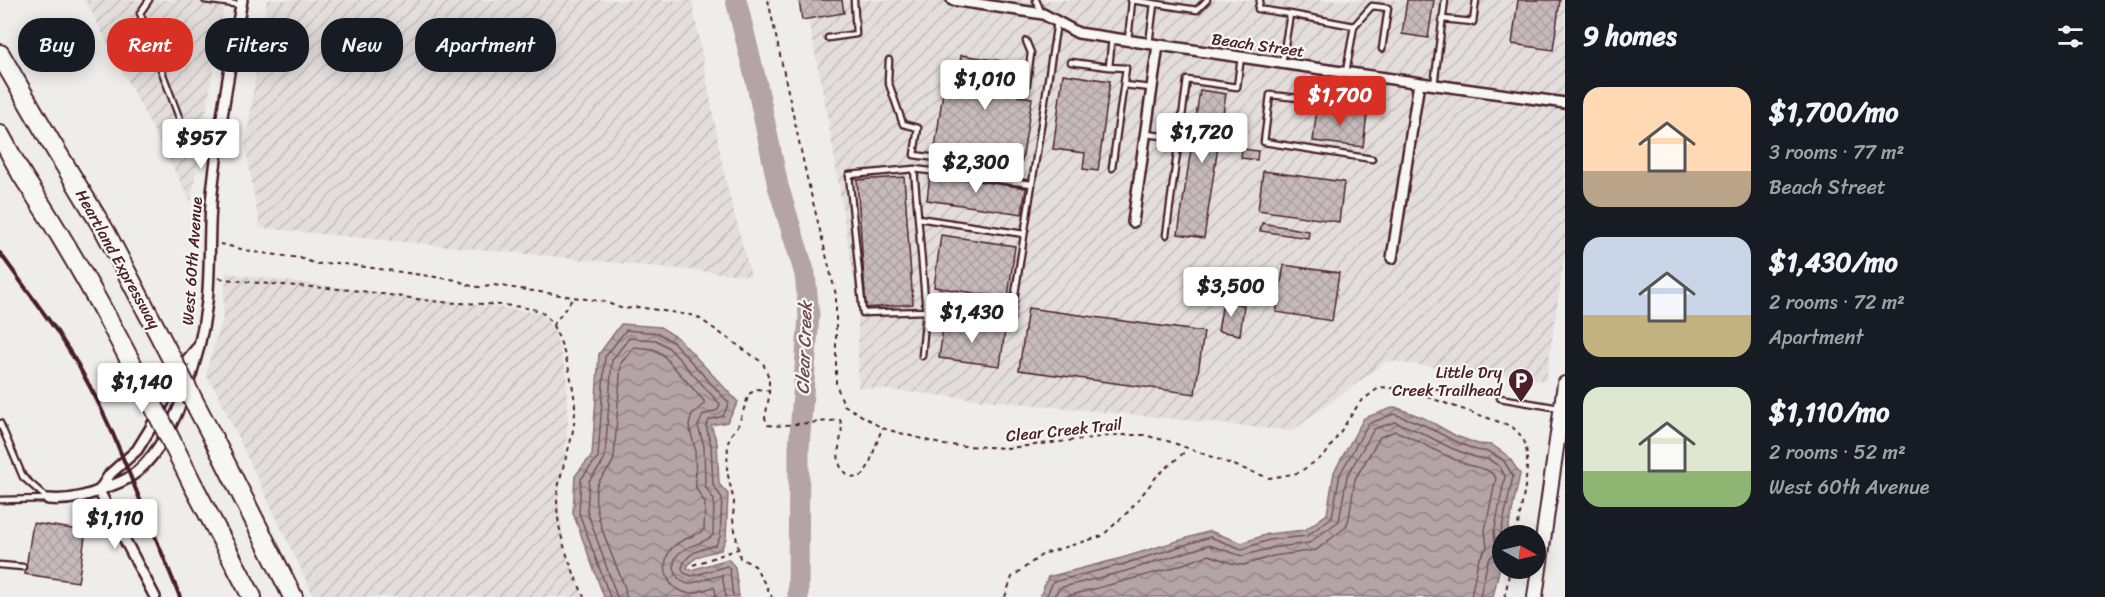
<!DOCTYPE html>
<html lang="en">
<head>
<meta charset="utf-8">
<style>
  :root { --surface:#171b24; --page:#20242c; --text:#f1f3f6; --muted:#9ea1a6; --accent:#d93025 }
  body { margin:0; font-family:Sriracha,sans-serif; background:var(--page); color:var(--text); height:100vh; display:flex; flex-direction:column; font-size:22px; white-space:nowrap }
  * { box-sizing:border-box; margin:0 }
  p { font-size:20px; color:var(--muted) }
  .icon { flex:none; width:33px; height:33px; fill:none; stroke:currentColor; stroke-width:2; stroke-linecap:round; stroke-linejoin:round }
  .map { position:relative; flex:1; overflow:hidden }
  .sheet { display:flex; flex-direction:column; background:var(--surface); width:540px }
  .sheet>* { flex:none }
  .top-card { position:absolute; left:18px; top:18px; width:570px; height:54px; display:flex; gap:12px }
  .needle { width:39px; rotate:98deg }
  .fabs { position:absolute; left:1492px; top:525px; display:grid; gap:12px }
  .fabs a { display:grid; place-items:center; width:54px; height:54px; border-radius:50%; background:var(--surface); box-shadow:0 3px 15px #0003; font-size:30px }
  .price { position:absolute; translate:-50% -51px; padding:0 14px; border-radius:6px; background:#fff; color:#222; font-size:20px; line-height:39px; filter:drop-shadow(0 2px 3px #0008) }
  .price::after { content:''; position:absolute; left:50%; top:36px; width:18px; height:14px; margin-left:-9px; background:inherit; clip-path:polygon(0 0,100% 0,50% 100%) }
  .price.selected { background:var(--accent); color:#fff }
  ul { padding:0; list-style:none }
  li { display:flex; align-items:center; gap:18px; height:150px; padding:0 18px }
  li span { display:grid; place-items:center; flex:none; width:168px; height:120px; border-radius:18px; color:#555 }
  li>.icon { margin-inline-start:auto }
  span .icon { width:72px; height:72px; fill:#fffc; stroke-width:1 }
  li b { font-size:26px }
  h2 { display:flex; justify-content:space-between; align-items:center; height:72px; padding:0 18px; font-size:26px }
  .chip { padding:0 21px; border-radius:24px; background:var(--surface); box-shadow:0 3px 15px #0003; font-size:21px; line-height:54px }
  .chip.selected { background:var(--accent); color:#fff }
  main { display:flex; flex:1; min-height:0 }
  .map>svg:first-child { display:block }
</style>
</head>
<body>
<main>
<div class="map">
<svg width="1565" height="597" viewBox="0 0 1565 597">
  <defs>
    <pattern id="industrial-furrows" width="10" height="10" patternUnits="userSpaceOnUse" patternTransform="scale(1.5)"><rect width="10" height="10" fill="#e3dedc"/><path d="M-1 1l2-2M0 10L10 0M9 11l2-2" fill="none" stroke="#c4bebd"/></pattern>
    <pattern id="water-waves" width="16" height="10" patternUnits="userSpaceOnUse" patternTransform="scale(1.5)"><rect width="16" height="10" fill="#b4a4a5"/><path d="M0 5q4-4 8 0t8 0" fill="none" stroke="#948587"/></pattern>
    <pattern id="building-cross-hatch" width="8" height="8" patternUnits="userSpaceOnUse" patternTransform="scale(1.5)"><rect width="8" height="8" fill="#c6babb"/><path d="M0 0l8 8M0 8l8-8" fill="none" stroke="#ac9fa1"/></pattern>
  </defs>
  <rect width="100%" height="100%" fill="#efedea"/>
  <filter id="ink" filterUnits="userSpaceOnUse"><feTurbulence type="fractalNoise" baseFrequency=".0167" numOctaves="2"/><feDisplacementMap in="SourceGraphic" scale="12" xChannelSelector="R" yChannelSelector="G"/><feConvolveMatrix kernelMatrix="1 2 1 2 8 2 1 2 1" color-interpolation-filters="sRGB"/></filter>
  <g filter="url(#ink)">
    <!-- industrial -->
    <path fill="url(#industrial-furrows)" d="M 85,0 L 225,0 L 191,202 Z
      M 267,0 L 692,0 L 725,178 L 751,276 L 260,228 L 245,145 Z
      M 804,0 L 1565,0 L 1565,252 L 1546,381 L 1387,361 L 1292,431 L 858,387 L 858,305 L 827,113 Z
      M 226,273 L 542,313 L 555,332 L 567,375 L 568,421 L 565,459 L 558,499 L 565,552 L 584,597 L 314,597 L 216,391 L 206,375 L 211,354 L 222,321 Z"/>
    <!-- water -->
    <path fill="url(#water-waves)" stroke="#8a6f74" stroke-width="1.5" d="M 621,324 L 660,327 L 678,338 L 738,402 L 727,422 L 711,425 L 717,443 L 719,484 L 728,494 L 726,538 L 721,550 C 709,553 692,555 687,568 L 691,570 L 728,559 L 735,567 L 739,597 L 604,597 L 573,513 L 575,476 L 592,455 L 599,354 Z
      M 1395,407 L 1424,418 L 1456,436 L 1478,444 L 1492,445 L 1508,456 L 1520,474 L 1507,535 L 1503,536 L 1503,553 L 1493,597 L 1040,597 L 1048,577 L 1122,558 L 1210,531 L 1242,543 L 1268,534 L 1305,530 L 1327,514 L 1334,472 L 1364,418 Z"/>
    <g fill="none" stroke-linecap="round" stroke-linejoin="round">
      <!-- shore -->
      <path stroke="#74545c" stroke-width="1.5" d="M 610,597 L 579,513 L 581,479 L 598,457 L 605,357 L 626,330 L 658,333 L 674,343 L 729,403 L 723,416 L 709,420 L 706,426 L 711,445 L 713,485 L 722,498 L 720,537 L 716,545 C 702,549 686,552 682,568 L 684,573 L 692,576 L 727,566 L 730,570 L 733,597
        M 617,597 L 587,511 L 589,481 L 602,464 L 605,457 L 612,360 L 629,338 L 656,340 L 669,348 L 720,404 L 718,410 L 703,415 L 698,426 L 704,446 L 705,486 L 714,500 L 713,535 C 703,547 668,545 675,571 C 676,579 682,582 688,584 L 722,575 L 726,597
        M 626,597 L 625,588 C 616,563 589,510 597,485 C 601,475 612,469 614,458 L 621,363 L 634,347 L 653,349 L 663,355 L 704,401 L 704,404 L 692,414 L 689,426 L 695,448 L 696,488 L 705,503 L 704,530 C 695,537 681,538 672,548 C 658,565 667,593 691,593 C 698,593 706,589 713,587 L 715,589 L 716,597
        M 1046,597 L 1053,582 L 1124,564 L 1210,537 L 1242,549 L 1269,540 L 1307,536 L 1332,517 L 1340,474 L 1368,424 L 1394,414 L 1422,424 L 1454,441 L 1476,450 L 1490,452 L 1504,461 L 1513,476 L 1501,533 L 1503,539
        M 1054,597 L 1059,588 L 1126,571 L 1209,545 L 1242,556 L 1271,548 L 1309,543 L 1339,521 L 1347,476 L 1374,429 L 1395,422 L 1418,431 L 1451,448 L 1474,457 L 1488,459 L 1499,466 L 1505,476 L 1494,533 L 1495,540 L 1502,550 L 1493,555 L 1488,560 L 1480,597
        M 1064,597 L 1169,569 L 1209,555 L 1234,564 L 1244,565 L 1273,556 L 1316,550 L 1346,527 L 1349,518 L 1355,479 L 1380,437 L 1395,431 C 1421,440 1444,458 1472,466 C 1482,469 1489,468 1496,478 L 1485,530 L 1487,547 L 1478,561 L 1471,597"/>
      <!-- river -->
      <path stroke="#b4a4a5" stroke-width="21" d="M 736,0 L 757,85 L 778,186 L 805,274 L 809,315 L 799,447 L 798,597"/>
    </g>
    <!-- building -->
    <path fill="url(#building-cross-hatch)" stroke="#4a1f2b" stroke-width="1.5" d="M 799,0 L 842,0 L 844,13 L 802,20 Z
      M 1407,0 L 1434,0 L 1428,38 L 1402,34 Z
      M 1518,0 L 1560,0 L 1553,50 L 1512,44 Z
      M 961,55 L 1022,64 L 1018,96 L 1032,98 L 1022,161 L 935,148 L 944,85 L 957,87 Z
      M 1063,74 L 1110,81 L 1098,171 L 1083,169 L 1085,153 L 1053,149 Z
      M 1200,90 L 1226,94 L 1204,238 L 1178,234 Z
      M 1317,107 L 1367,114 L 1363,147 L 1313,141 Z
      M 1242,149 L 1258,151 L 1257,160 L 1241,158 Z
      M 1263,171 L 1344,182 L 1339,222 L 1258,210 Z
      M 930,174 L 1026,188 L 1022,214 L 927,200 Z
      M 904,177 L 913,304 L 866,308 L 857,180 Z
      M 1262,223 L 1309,231 L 1308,238 L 1260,231 Z
      M 941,235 L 1015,246 L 1008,298 L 934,287 Z
      M 1284,265 L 1339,273 L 1332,321 L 1276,312 Z
      M 1223,302 L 1244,305 L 1240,335 L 1218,331 Z
      M 1028,308 L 1204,332 L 1195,394 L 1019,370 Z
      M 944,323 L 1005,331 L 1000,366 L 939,358 Z
      M 33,523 L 86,531 L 78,582 L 25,574 Z"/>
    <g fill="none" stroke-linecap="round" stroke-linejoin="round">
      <defs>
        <path id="lane" d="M 149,0 L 140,13 L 183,128
          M 205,0 L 241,5
          M 1036,0 L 1042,14
          M 1131,0 L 1197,10 L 1207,0
          M 1260,0 L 1258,9 L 1290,14
          M 1443,19 L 1473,22 L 1476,0
          M 1354,26 L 1372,6 L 1388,8 L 1382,49
          M 828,38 L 856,34 L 854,0
          M 1128,40 L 1132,1
          M 1026,41 L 1031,53 L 1026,91
          M 1149,44 L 1154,4
          M 889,60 L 888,81 L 903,124 L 918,128 L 914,155 L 1012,168
          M 1071,62 L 1109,67
          M 1282,63 L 1290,14 L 1354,26 L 1346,72
          M 1124,85 L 1151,88
          M 1434,85 L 1445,0
          M 1348,103 L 1270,95 L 1264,142 L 1372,159
          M 1146,134 L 1179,138
          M 1112,168 L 1126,68 L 1109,67 L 1112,38
          M 914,169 L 849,175 L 863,313 L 926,311 L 922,356
          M 1032,184 L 914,169 L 926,311 L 1011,320 L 1057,22
          M 918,218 L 1024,234
          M 1166,235 L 1187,80 L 1237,87 L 1241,57
          M 1500,398 L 1559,408
          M 0,423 L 23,477 L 48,499
          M 0,500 L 48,499
          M 0,565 L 23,567"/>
        <path id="street" d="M 952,0 L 1043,14 L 1078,33 L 1335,71 L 1565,103
          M 1133,222 L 1158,45
          M 1392,258 L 1419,83
          M 99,491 L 110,474 L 137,450 L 150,429 L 182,366 L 197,348
          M 99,491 L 155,597
          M 48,499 C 69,501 86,497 105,488 C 113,485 122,482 130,477 C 175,447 201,353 207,302 C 211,266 208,229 212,193 C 219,128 230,64 242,0"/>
        <path id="secondary" d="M 1535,597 L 1565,384"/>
        <path id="highway" d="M 0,54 L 49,139
          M 0,135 L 22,175
          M 213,438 L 293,597
          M 193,485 L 252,597"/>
      </defs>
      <!-- lane casing -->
      <use href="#lane" stroke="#4a1f2b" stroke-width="9"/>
      <!-- street casing -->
      <use href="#street" stroke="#4a1f2b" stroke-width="14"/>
      <!-- secondary casing -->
      <use href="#secondary" stroke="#4a1f2b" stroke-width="18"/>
      <!-- highway casing -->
      <use href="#highway" stroke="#4a1f2b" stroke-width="22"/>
      <!-- path -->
      <path stroke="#4a1f2b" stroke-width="2" stroke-dasharray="4.5 4.5" stroke-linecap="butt" d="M 768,0 L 807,178 L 836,295 L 836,384 L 844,405 L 882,428 L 944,445 L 1009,448 L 1117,435 L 1144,435 L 1171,442 L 1269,478 L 1298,473 L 1325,455 L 1360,402 L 1380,387 C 1419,391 1459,387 1499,390
        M 220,244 L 254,252 L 300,258 L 316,264 L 337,263 L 457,280 C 471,287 479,289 494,285 L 606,302 L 617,307 L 625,309 L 638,307 L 696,316 L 763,363 L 769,378 L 769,397 L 765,418 L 768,425 L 775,426 L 840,420 C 847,436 827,462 849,475 C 854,478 858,478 863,475 L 869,465 L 882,428
        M 219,278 C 263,285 307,286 351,290 C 381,293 411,299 441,302 C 464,304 522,303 541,312 C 560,322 575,387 575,408 C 575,435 566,454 560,479 C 550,521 568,559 584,597
        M 553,325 L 574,297
        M 770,391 L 757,389 L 749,394 L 738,426 L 730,436 L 728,443 L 727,471 L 734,502 L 733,519 L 740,558 L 755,566 L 772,597
        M 1410,391 L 1511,426 C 1516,430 1521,435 1524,441 C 1533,464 1520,510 1516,536
        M 693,565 L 738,549
        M 1005,597 L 1012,577 L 1043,554 L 1102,536 L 1129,511 L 1157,476 L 1187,450
        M 1505,597 L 1510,568"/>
      <!-- lane -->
      <use href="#lane" stroke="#f6f6f2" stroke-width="4.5"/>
      <!-- street -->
      <use href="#street" stroke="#f6f6f2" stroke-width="9"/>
      <!-- secondary -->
      <use href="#secondary" stroke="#f6f6f2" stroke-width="14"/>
      <!-- highway -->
      <use href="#highway" stroke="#f6f6f2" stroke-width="18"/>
      <!-- rail -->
      <path stroke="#4a1f2b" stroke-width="4" d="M 0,253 L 56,330 L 77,363 L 97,400 L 113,434 L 180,597"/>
      <defs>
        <path id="highway-bridge" d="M 49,139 L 106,233 L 213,438
          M 22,175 C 87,274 141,379 193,485"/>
      </defs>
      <!-- highway-bridge casing -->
      <use href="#highway-bridge" stroke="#4a1f2b" stroke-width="22" stroke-linecap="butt"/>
      <!-- highway-bridge -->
      <use href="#highway-bridge" stroke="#f6f6f2" stroke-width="18"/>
    </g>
  </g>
  <!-- icons -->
  <defs>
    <symbol id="parking-pin" viewBox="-11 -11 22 30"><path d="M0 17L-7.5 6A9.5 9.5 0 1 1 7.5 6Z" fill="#4a1f2b" stroke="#f6f6f2"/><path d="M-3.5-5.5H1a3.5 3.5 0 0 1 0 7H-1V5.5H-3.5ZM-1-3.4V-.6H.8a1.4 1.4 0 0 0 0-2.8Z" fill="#fff"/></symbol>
  </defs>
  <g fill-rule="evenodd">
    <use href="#parking-pin" x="1506" y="366" width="30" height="40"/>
  </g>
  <g text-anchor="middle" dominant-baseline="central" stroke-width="4.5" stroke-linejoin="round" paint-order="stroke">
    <!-- street labels -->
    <g font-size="16" fill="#4a1f2b" stroke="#f6f6f2">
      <text transform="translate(1258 45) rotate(8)">Beach Street</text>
      <text transform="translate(118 259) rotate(61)">Heartland Expressway</text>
      <text transform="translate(192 261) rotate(-86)">West 60th Avenue</text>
      <text transform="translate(1064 430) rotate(-6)">Clear Creek Trail</text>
    </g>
    <!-- poi labels -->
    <g font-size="16" fill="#4a1f2b" stroke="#f6f6f2" text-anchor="end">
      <text x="1502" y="372">Little Dry<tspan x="1502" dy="18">Creek Trailhead</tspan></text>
    </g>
    <!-- water labels -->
    <g font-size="18" font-style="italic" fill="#6f4e56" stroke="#f6f6f2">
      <text transform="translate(804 348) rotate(-88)">Clear Creek</text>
    </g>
  </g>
</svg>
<div class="fabs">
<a><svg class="needle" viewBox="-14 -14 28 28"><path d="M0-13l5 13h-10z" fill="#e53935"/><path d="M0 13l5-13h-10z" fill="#9ea1a6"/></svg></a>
</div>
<b class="price" style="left:985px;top:111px">$1,010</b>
<b class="price selected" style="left:1340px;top:127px">$1,700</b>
<b class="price" style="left:1202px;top:164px">$1,720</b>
<b class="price" style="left:201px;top:170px">$957</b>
<b class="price" style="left:976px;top:194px">$2,300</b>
<b class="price" style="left:1231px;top:318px">$3,500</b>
<b class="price" style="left:972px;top:344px">$1,430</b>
<b class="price" style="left:142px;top:414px">$1,140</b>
<b class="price" style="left:115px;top:550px">$1,110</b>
<div class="top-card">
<a class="chip">Buy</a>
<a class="chip selected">Rent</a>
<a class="chip">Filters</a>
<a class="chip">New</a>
<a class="chip">Apartment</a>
</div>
</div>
<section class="sheet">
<h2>9 homes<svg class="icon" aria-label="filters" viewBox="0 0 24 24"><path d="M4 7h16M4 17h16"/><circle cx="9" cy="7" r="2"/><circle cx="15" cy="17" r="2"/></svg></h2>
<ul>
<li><span style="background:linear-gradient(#ffd9b3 70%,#b9a48a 0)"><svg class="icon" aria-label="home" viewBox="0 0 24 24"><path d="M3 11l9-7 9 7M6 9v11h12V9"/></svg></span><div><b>$1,700/mo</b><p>3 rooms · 77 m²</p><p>Beach Street</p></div></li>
<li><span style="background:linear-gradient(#c9d6e8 65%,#c2b280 0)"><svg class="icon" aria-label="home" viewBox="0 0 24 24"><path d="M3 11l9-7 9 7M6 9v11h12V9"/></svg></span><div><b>$1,430/mo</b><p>2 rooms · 72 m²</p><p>Apartment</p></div></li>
<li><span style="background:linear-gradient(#dfe7d0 70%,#8fb573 0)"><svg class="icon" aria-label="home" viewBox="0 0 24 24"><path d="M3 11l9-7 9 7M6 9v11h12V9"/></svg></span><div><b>$1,110/mo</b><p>2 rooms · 52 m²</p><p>West 60th Avenue</p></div></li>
</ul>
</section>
</main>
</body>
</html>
